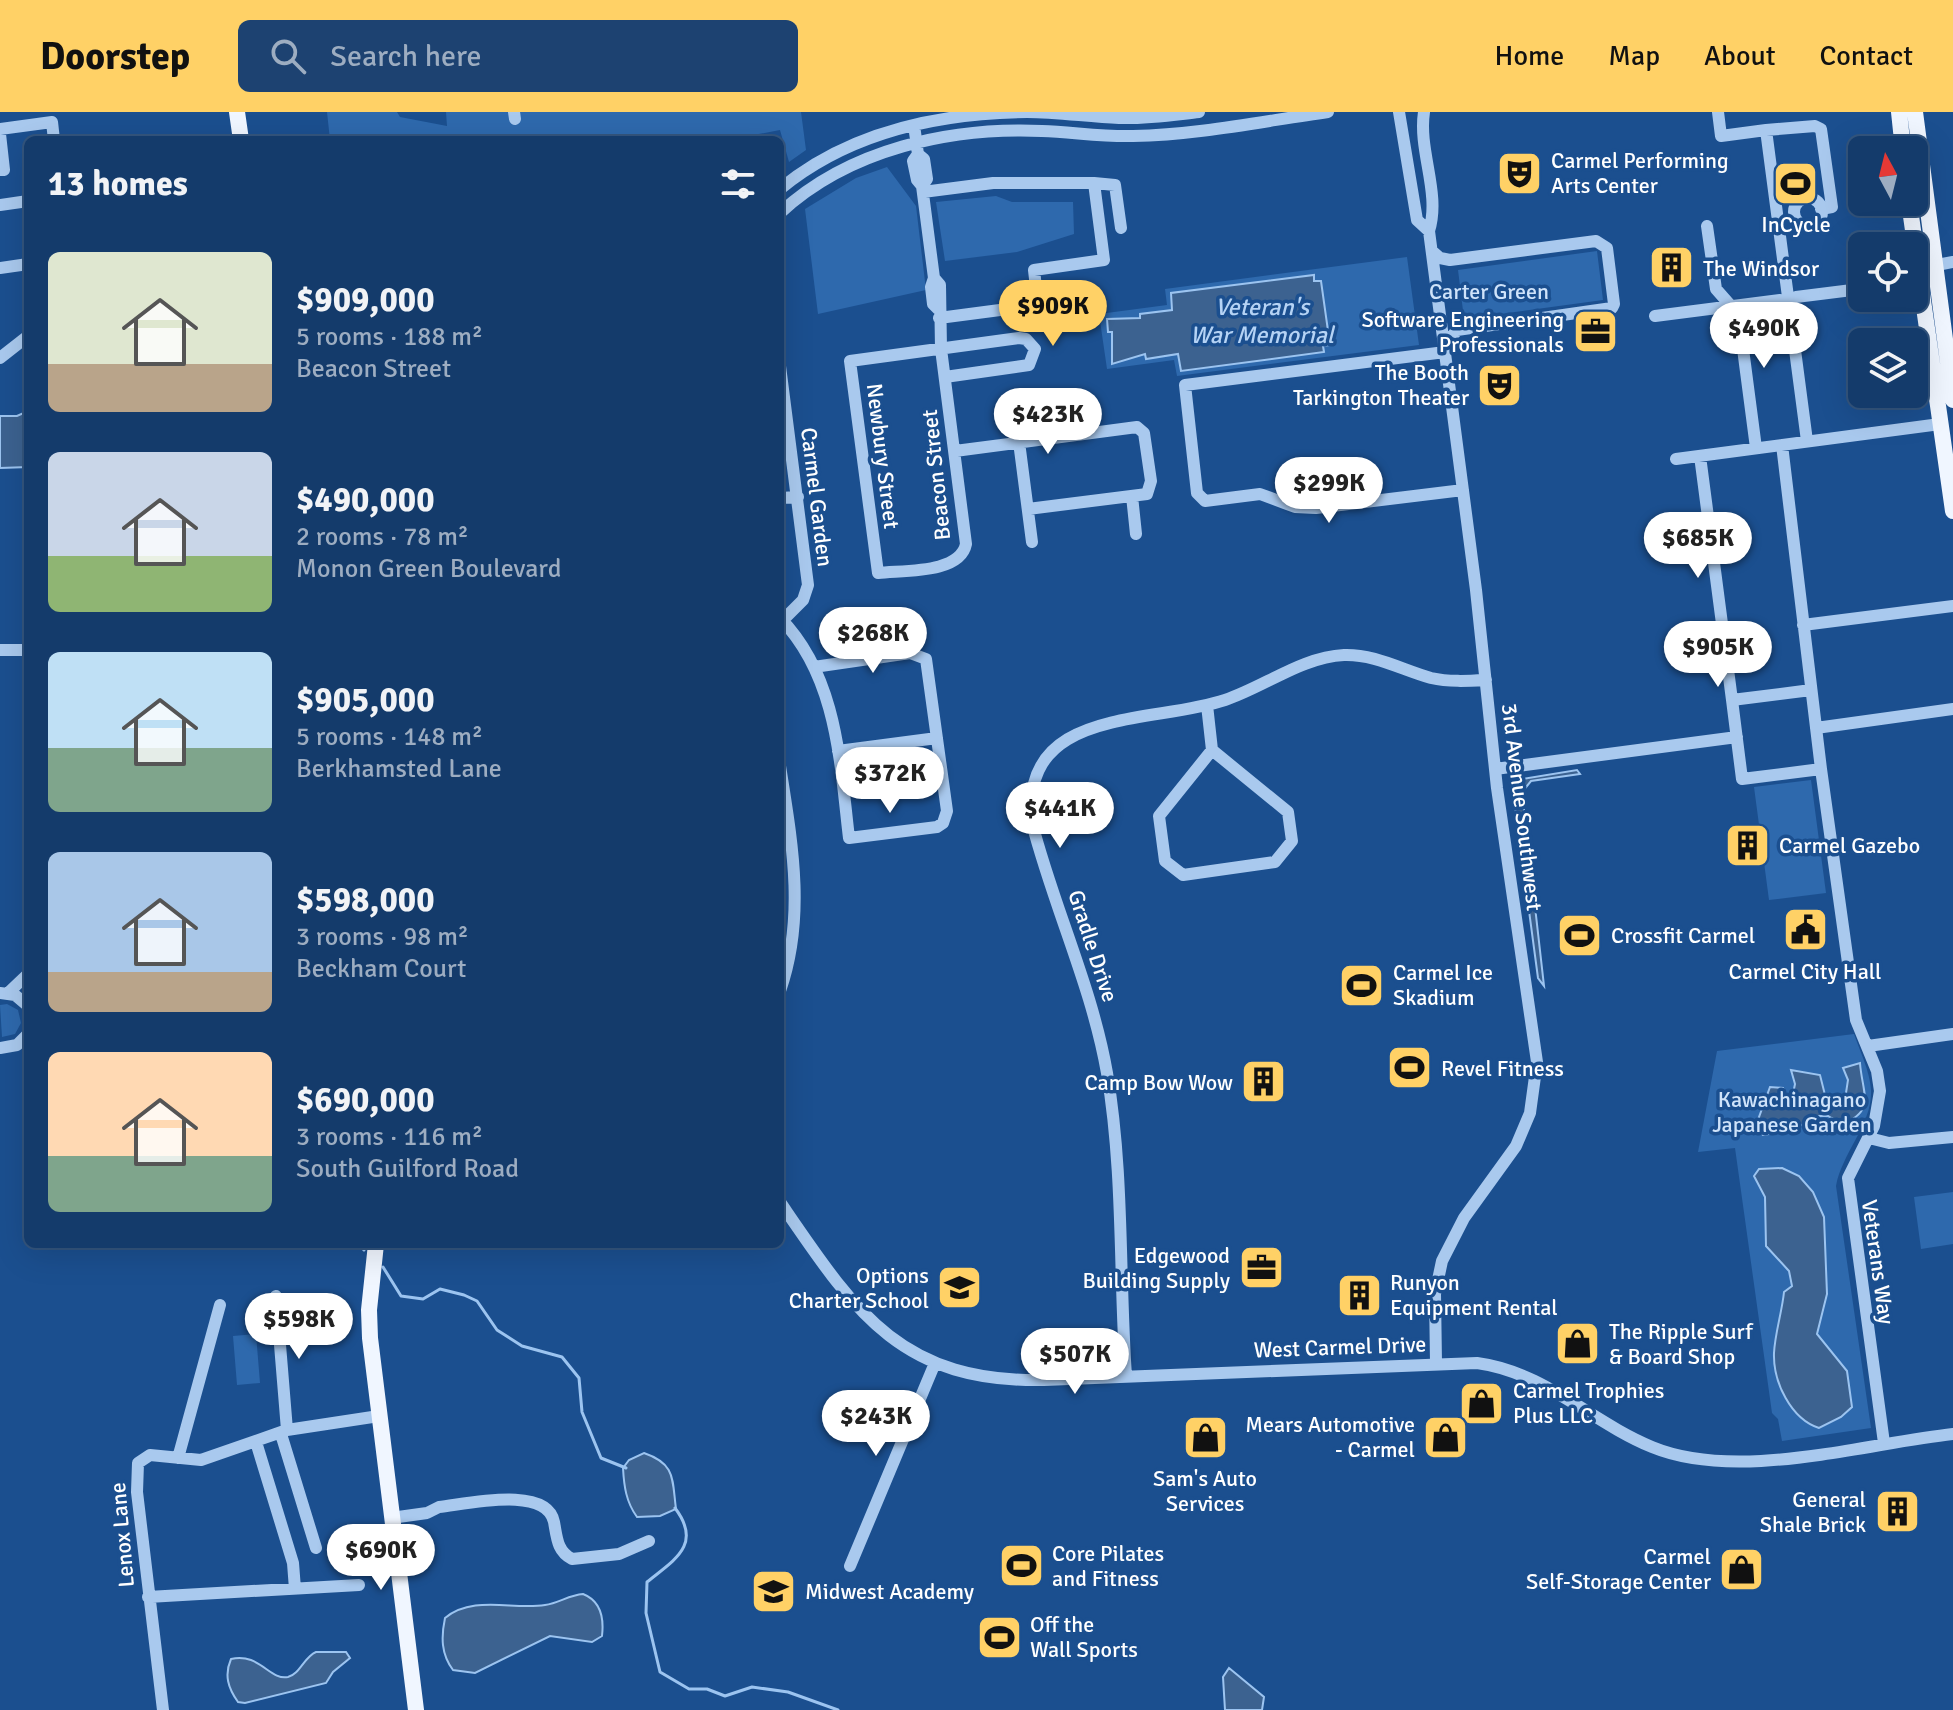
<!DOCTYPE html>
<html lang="en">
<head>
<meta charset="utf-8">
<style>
  :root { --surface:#143b6b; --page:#1d4271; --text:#f1f3f6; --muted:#9dadc1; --line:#33557e; --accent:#ffd166 }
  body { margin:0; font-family:Signika,sans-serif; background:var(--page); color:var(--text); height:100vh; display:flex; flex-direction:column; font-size:30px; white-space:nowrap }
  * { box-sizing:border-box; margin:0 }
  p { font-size:26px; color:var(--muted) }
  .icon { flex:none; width:44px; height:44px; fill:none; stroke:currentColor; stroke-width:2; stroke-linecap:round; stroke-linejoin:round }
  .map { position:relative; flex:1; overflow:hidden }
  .drawer { position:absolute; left:24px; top:24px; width:760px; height:1112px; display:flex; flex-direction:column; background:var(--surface); border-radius:12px; box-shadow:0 8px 32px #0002,0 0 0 2px var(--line) }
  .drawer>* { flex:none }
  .needle { width:52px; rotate:353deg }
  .controls { position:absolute; left:1848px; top:24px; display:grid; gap:16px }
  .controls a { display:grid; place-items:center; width:80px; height:80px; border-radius:12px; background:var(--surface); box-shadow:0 8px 32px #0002,0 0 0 2px var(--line); font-size:40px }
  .price { position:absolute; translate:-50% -68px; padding:0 18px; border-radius:28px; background:#fff; color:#222; font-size:26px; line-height:52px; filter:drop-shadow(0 2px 4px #0008) }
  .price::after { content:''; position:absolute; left:50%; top:48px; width:24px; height:18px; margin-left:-12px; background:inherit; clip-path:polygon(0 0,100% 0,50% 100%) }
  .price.current { background:var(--accent); color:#111 }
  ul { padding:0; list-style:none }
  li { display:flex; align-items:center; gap:24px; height:200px; padding:0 24px }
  li span { display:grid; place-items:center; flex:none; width:224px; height:160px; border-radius:12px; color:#555 }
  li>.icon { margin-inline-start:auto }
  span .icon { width:96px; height:96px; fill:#fffc; stroke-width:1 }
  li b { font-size:34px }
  h2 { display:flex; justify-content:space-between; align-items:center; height:96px; padding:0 24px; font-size:34px }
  header { display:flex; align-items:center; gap:48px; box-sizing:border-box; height:112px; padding:0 40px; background:var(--accent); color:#111 }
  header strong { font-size:38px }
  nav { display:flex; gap:44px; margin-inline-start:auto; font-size:28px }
  .search { width:560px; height:72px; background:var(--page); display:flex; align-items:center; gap:20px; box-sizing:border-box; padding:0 28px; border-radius:12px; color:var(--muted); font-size:30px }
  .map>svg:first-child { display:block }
</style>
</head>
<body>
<header>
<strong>Doorstep</strong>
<div class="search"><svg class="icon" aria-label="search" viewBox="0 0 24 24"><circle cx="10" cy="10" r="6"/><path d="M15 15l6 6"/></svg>Search here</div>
<nav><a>Home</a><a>Map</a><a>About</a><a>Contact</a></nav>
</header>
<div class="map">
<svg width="1953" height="1598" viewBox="0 0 1953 1598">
  <rect width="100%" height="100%" fill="#1b4f8f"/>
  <!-- green -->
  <path fill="#2e69ad" d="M 327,0 L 397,0 L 400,5 L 447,14 L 446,0 L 801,0 L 806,38 L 789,50 L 780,18 L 727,28 L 330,28 Z
    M 887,55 L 916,94 L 926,178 L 818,202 L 805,97 L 856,66 Z
    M 996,84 L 1012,90 L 1073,90 L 1074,122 L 1017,140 L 945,149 L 936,90 Z
    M 1597,139 L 1603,188 L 1464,207 L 1458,158 Z
    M 1407,145 L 1419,233 L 1177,264 L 1174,248 L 1107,257 L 1099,202 L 1167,193 L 1165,177 Z
    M 1811,668 L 1826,781 L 1769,788 L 1754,675 Z
    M 7,892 L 18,898 L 21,911 L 15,922 L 2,925 L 0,893 Z
    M 1854,922 C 1860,939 1870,960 1871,978 C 1873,1011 1842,1041 1836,1074 L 1871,1316 L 1782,1329 L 1778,1307 L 1772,1301 L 1735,1036 L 1698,1040 L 1717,939 Z
    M 1953,1080 L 1953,1132 L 1921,1137 L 1914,1085 Z
    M 256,1222 L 260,1271 L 237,1273 L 233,1224 Z"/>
  <!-- water -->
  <path fill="#3c6290" stroke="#9cc4f0" stroke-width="2" d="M 1314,163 L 1314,169 L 1321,169 L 1330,233 L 1323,234 L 1324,240 L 1181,259 L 1178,242 L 1146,247 L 1145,242 L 1112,252 L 1112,220 L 1108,220 L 1107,207 L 1140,206 L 1140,202 L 1172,198 L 1171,181 Z
    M 28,299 L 28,355 L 0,356 L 0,304 L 17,304 Z
    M 1577,658 L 1580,662 L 1531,669 L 1522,680 L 1544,874 L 1538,866 L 1513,679 L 1522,667 Z
    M 1860,951 C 1862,981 1877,999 1842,1012 L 1828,1004 L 1815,1004 L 1794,1018 L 1763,1023 L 1755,1016 L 1770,975 L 1783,976 L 1788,988 L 1792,987 L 1795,972 L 1791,958 L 1820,963 L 1825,983 L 1834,990 L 1846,981 L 1848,968 L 1843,956 Z
    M 1782,1056 L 1799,1064 L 1813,1080 L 1824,1105 L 1827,1182 L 1817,1222 L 1847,1259 L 1852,1295 L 1841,1305 L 1819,1316 C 1791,1307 1773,1270 1774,1241 C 1775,1221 1782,1200 1784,1180 L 1792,1174 L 1789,1159 L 1766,1134 L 1765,1085 L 1754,1064 L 1759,1057 Z
    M 644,1341 C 676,1352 672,1367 676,1397 L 660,1404 L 637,1405 C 626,1390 624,1374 623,1356 L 629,1348 Z
    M 583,1482 C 601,1489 604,1507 602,1524 L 592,1530 L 550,1524 L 475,1561 L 453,1558 C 441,1542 441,1525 445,1506 C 473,1483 512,1498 545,1493 C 559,1491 569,1483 583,1482 Z
    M 316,1540 L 346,1540 L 350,1546 L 333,1560 L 326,1571 L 245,1591 L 238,1590 C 228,1576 224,1563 231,1547 C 259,1540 270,1569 288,1565 C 300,1562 304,1545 316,1540 Z
    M 1229,1556 L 1264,1585 L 1262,1598 L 1225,1598 L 1223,1565 Z"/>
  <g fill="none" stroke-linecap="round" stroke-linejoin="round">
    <!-- stream -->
    <path stroke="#9cc4f0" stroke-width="3" d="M 359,1132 L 364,1138
      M 383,1155 L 401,1184 L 423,1187 L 440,1177 L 464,1183 L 477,1189 L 497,1218 L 522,1234 L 562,1245 L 579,1266 L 582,1300 L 601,1346 L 626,1356
      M 675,1396 C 703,1433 674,1448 647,1470 L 646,1501 L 660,1560 L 689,1577 L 707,1577 L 725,1584 L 752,1575 L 788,1580 L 838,1598"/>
    <!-- minor -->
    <path stroke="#a9c9ee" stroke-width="12" d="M 514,0 L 515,7
      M 1399,0 L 1417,108 L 1429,119
      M 1424,0 C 1418,39 1441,81 1429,119 L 1476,478 L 1497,676 L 1537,950 L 1530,1001 L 1516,1034 L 1464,1106 L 1442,1149 L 1435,1182 L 1436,1251
      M 1718,0 L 1721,24 L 1766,18 L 1807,329
      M 914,13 L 918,42 L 924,47 L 927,67 L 922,74
      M 0,17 L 52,10 L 54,28
      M 1766,18 L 1815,14 L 1821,17 L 1832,95 L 1821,97
      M 0,22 L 4,58 L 0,58
      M 918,42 L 913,49 L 917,68 L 922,74 L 934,166 L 940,173 L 941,237 L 966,432 C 960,462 903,458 878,461 L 850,249 L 1019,226 L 1026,227 L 1035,237 L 1029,253 L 945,265
      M 780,77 C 849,20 940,1 1027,0 C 1058,0 1089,5 1119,6 C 1146,7 1172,3 1199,0
      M 923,80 L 993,71 L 1094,71
      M1794 100a14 14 0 1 1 28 0a14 14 0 1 1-28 0Z
      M 0,93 L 28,89
      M 780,101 C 849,37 950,15 1042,19 C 1072,20 1103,25 1133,24 C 1198,23 1264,9 1328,0
      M 1707,114 L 1716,177 L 1731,194 L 1740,214 L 1756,336
      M 1432,139 L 1440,146 L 1450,148 L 1596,129 L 1607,136 L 1614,192 L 1612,196 L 1457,218 L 1444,235
      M 1937,153 L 1953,150
      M 0,156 L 28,152
      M 934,166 L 931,175 L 933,192 L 938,197
      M 1796,185 L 1852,178 L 1862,172
      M 1655,204 L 1780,188
      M 939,206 L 1038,193 L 1034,158 L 1104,148 L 1094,71 L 1115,73 L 1121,116
      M 1445,240 L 1185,273 L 1197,381 L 1205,389 L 1260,382 L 1295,395 L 1316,396 L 1463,378
      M 0,246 L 28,224
      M 780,254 L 808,473 L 803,488 L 780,511
      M 1019,330 L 1032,430
      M 1782,333 L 1821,657 L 1856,908 L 1877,959 L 1880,979 L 1874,1014 L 1848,1066 L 1884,1331
      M 955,339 L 1137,315 L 1144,321 L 1151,369 L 1147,382 L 1028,397
      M 1700,344 L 1732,588
      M 1676,347 L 1940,312
      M 1132,384 L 1136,422
      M 780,386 L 798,385
      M 780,506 C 837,564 840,650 849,726 L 937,715 L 943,711 L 947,699 L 926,547 L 910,541 L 814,555
      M 1803,513 L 1953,494
      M 0,538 L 28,538
      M 1811,578 L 1732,588 L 1742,667 L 1821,657
      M 1207,593 L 1212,638 L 1288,700 L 1292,729 L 1275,750 L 1183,763 L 1165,749 L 1159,704 L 1212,638
      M 1816,616 L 1953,597
      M 838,639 L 937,626
      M 780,654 C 792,730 806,805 780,879
      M 1495,657 L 1737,625
      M 0,881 L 15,883 L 28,894
      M 8,881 L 28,862
      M 1868,934 L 1953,922
      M 0,936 L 17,933 L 28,922
      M 1869,1026 L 1889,1031 L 1953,1025
      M 780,1090 C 854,1198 899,1271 1044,1268 L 1477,1251 C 1545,1260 1591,1310 1652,1335 C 1737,1370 1863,1332 1953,1322
      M 276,1184 L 287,1318
      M 1126,1264 C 1119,1164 1124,1061 1107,961 C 1092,875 1054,796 1032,711 C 1019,594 1150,613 1225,588 C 1264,575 1302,545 1344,543 C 1375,542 1402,558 1431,566 C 1449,570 1467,569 1486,568
      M 281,1322 L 316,1436
      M 256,1330 L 293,1451 L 295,1477
      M 178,1346 L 220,1193
      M 391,1406 L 427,1401 L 439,1395 C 467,1392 547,1373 554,1410 C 557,1426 557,1439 572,1447 L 619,1442 L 649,1429
      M 850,1454 L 935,1251
      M 148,1485 L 359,1473
      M 163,1598 L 137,1380 L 138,1351 L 150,1343 L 201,1348 L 287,1318 L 379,1304"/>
    <!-- major -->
    <path stroke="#f0f6ff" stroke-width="16" d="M 237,0 L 241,28
      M 1899,0 L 1903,38
      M 1915,0 L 1953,288
      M 1909,90 L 1953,399
      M 376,1132 L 369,1198 L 370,1226 L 416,1598"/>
  </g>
  <!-- icons -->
  <defs>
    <symbol id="theatre-square" viewBox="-11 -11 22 22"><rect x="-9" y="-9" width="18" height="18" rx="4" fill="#ffd166" stroke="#1b4f8f"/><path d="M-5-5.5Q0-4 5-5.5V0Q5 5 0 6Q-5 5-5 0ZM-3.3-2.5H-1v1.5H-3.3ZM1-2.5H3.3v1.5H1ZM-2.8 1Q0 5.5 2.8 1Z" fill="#111"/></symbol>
    <symbol id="stadium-square" viewBox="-11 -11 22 22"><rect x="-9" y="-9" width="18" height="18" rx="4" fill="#ffd166" stroke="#1b4f8f"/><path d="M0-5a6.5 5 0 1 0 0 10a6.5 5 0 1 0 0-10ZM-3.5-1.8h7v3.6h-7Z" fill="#111"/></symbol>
    <symbol id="building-square" viewBox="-11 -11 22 22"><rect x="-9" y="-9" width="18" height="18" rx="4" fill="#ffd166" stroke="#1b4f8f"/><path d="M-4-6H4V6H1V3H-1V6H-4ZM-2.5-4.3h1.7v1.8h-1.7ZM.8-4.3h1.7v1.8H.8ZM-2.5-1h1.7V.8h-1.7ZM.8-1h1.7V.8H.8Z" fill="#111"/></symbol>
    <symbol id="office-square" viewBox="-11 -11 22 22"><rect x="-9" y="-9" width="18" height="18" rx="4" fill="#ffd166" stroke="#1b4f8f"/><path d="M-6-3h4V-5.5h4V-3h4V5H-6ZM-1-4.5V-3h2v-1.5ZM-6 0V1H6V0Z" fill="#111"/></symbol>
    <symbol id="civic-square" viewBox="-11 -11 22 22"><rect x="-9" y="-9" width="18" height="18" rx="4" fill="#ffd166" stroke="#1b4f8f"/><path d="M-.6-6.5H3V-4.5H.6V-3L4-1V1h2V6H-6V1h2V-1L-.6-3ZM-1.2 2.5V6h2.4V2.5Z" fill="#111"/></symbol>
    <symbol id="school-square" viewBox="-11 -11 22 22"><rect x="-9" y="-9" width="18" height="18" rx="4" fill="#ffd166" stroke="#1b4f8f"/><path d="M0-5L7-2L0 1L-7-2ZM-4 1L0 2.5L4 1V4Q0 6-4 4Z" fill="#111"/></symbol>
    <symbol id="shop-square" viewBox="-11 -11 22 22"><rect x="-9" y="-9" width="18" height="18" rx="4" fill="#ffd166" stroke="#1b4f8f"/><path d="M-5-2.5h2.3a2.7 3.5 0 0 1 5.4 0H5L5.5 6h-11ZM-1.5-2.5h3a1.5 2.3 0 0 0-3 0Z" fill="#111"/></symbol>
  </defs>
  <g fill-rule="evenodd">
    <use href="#theatre-square" x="1494" y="36" width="51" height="51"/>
    <use href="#stadium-square" x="1770" y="46" width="51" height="51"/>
    <use href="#building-square" x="1646" y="130" width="51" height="51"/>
    <use href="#office-square" x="1570" y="194" width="51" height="51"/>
    <use href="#theatre-square" x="1474" y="248" width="51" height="51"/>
    <use href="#building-square" x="1722" y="708" width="51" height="51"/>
    <use href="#civic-square" x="1780" y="792" width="51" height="51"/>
    <use href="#stadium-square" x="1554" y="798" width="51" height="51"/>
    <use href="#stadium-square" x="1336" y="848" width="51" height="51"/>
    <use href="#stadium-square" x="1384" y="930" width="51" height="51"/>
    <use href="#building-square" x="1238" y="944" width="51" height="51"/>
    <use href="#office-square" x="1236" y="1130" width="51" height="51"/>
    <use href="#school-square" x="934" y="1150" width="51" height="51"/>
    <use href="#building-square" x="1334" y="1158" width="51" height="51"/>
    <use href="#shop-square" x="1552" y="1206" width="51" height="51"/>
    <use href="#shop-square" x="1456" y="1266" width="51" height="51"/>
    <use href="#shop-square" x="1180" y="1300" width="51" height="51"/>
    <use href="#shop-square" x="1420" y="1300" width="51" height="51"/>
    <use href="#building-square" x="1872" y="1374" width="51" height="51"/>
    <use href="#stadium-square" x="996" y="1428" width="51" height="51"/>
    <use href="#shop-square" x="1716" y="1432" width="51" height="51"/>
    <use href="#school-square" x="748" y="1454" width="51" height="51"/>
    <use href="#stadium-square" x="974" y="1500" width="51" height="51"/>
  </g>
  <g text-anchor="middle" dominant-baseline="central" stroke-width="7" stroke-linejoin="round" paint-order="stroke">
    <!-- poi labels -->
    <g font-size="22" fill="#fff" stroke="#1b4f8f" text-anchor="start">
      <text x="1551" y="48">Carmel Performing<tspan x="1551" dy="25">Arts Center</tspan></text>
      <text x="1796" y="112" text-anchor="middle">InCycle</text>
      <text x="1703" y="156">The Windsor</text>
      <text x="1564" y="207" text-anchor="end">Software Engineering<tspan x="1564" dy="25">Professionals</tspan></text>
      <text x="1469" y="260" text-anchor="end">The Booth<tspan x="1469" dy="25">Tarkington Theater</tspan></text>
      <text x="1779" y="733">Carmel Gazebo</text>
      <text x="1611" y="823">Crossfit Carmel</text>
      <text x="1805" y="859" text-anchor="middle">Carmel City Hall</text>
      <text x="1393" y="860">Carmel Ice<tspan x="1393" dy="25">Skadium</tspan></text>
      <text x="1441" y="956">Revel Fitness</text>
      <text x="1233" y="970" text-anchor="end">Camp Bow Wow</text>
      <text x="1230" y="1143" text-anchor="end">Edgewood<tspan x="1230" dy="25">Building Supply</tspan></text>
      <text x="929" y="1163" text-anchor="end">Options<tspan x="929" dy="25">Charter School</tspan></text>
      <text x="1390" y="1170">Runyon<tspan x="1390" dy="25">Equipment Rental</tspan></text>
      <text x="1609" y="1219">The Ripple Surf<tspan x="1609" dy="25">&amp; Board Shop</tspan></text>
      <text x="1513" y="1278">Carmel Trophies<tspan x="1513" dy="25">Plus LLC</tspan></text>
      <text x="1415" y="1312" text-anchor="end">Mears Automotive<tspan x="1415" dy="25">- Carmel</tspan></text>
      <text x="1205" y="1366" text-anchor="middle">Sam's Auto<tspan x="1205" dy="25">Services</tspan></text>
      <text x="1866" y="1387" text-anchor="end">General<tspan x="1866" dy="25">Shale Brick</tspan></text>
      <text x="1052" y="1441">Core Pilates<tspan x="1052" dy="25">and Fitness</tspan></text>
      <text x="1711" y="1444" text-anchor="end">Carmel<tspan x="1711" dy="25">Self-Storage Center</tspan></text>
      <text x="805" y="1479">Midwest Academy</text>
      <text x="1030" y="1512">Off the<tspan x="1030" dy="25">Wall Sports</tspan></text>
    </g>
    <!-- park labels -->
    <g font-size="22" fill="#cfe3fa" stroke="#1b4f8f">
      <text x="1489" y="179">Carter Green</text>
      <text x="1792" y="987">Kawachinagano<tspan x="1792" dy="25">Japanese Garden</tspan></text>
    </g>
    <!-- street labels -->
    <g font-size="22" fill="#fff" stroke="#1b4f8f">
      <text transform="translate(883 344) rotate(83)">Newbury Street</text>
      <text transform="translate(936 363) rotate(-96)">Beacon Street</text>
      <text transform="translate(817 385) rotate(83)">Carmel Garden</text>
      <text transform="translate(1522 695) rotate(83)">3rd Avenue Southwest</text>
      <text transform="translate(1093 834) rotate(72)">Gradle Drive</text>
      <text transform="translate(1878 1150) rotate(82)">Veterans Way</text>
      <text transform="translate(1340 1235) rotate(-2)">West Carmel Drive</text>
      <text transform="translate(122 1423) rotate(-95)">Lenox Lane</text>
    </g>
    <!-- water labels -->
    <g font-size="24" font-style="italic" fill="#b5d3f5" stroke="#1b4f8f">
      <text x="1262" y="195">Veteran's<tspan x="1262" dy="28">War Memorial</tspan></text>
    </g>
  </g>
</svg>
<div class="controls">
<a><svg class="needle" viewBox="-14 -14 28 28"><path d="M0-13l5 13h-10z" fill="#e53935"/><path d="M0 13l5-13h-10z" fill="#9dadc1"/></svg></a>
<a><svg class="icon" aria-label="locate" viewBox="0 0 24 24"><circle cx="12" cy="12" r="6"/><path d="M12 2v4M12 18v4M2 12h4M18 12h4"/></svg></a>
<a><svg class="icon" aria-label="layers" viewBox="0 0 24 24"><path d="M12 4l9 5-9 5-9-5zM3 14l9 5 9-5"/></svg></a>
</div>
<b class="price current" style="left:1053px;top:236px">$909K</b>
<b class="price" style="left:1764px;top:258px">$490K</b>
<b class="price" style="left:1048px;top:344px">$423K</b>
<b class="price" style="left:1329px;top:413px">$299K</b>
<b class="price" style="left:1698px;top:468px">$685K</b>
<b class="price" style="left:873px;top:563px">$268K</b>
<b class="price" style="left:1718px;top:577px">$905K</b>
<b class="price" style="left:890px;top:703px">$372K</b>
<b class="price" style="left:1060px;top:738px">$441K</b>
<b class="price" style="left:299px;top:1249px">$598K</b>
<b class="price" style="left:1075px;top:1284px">$507K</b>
<b class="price" style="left:876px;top:1346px">$243K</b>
<b class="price" style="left:381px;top:1480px">$690K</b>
<section class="drawer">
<h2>13 homes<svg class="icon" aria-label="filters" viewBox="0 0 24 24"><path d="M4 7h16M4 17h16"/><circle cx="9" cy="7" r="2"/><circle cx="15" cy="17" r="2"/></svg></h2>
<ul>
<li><span style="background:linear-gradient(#dfe7d0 70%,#b9a48a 0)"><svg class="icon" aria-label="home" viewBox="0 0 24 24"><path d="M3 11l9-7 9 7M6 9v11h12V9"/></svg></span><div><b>$909,000</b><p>5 rooms · 188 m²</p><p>Beacon Street</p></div></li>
<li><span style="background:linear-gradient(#c9d6e8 65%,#8fb573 0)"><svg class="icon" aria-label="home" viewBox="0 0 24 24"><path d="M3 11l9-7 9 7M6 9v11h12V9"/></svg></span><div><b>$490,000</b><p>2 rooms · 78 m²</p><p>Monon Green Boulevard</p></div></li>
<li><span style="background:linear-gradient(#bfe0f5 60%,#7fa58c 0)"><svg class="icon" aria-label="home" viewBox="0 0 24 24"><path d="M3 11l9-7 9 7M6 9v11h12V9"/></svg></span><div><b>$905,000</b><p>5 rooms · 148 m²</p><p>Berkhamsted Lane</p></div></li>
<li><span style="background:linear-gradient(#a9c7e8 75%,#b9a48a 0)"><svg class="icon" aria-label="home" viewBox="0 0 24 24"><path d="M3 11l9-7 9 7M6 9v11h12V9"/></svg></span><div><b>$598,000</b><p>3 rooms · 98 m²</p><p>Beckham Court</p></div></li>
<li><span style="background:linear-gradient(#ffd9b3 65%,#7fa58c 0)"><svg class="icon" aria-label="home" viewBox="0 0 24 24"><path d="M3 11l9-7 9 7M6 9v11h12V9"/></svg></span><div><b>$690,000</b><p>3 rooms · 116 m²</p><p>South Guilford Road</p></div></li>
</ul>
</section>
</div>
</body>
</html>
